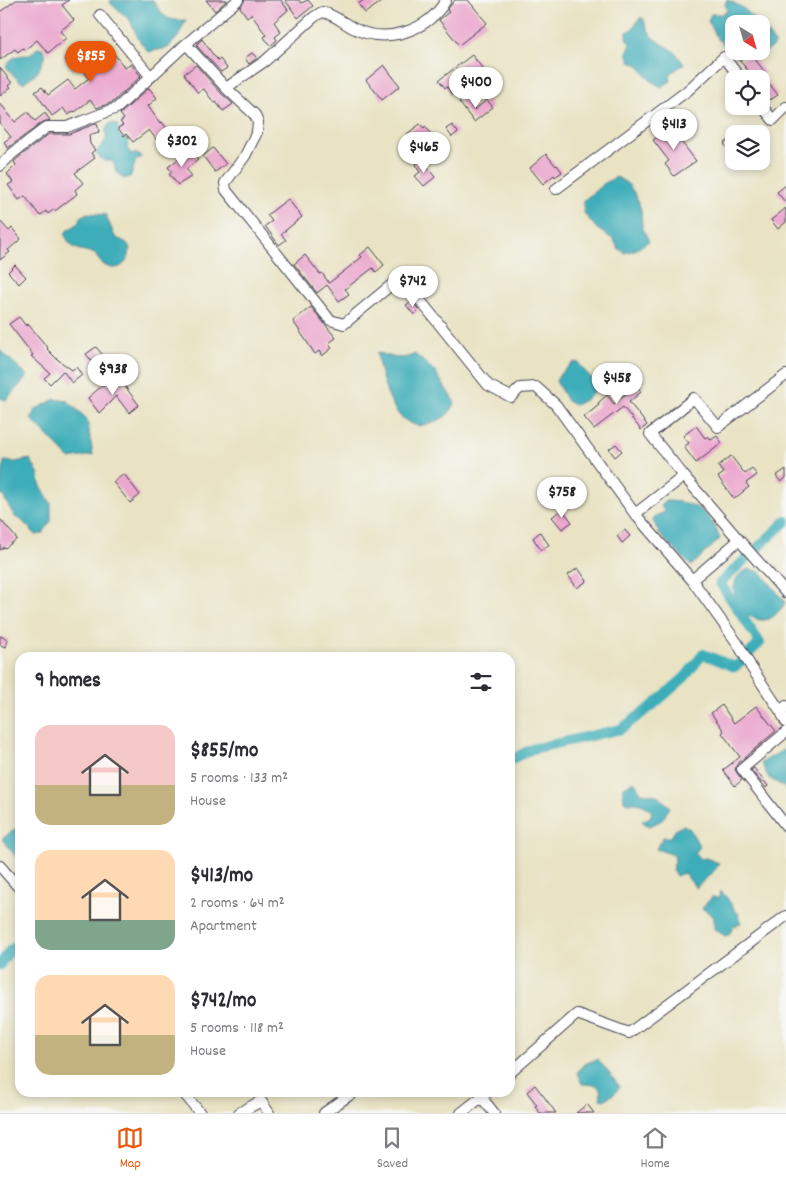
<!DOCTYPE html>
<html lang="en">
<head>
<meta charset="utf-8">
<style>
  :root { --surface:#fff; --page:#f7f7f7; --text:#2b2b33; --muted:#7c7c81; --line:#e1e1e2; --accent:#ea580c }
  body { margin:0; font-family:Dekko,sans-serif; background:var(--page); color:var(--text); height:100vh; display:flex; flex-direction:column; font-size:19px; white-space:nowrap }
  * { box-sizing:border-box; margin:0 }
  p { font-size:16px; color:var(--muted) }
  .icon { flex:none; width:28px; height:28px; fill:none; stroke:currentColor; stroke-width:2; stroke-linecap:round; stroke-linejoin:round }
  .map { position:relative; flex:1; overflow:hidden }
  .sheet { position:absolute; left:15px; top:652px; width:500px; height:445px; display:flex; flex-direction:column; background:var(--surface); border-radius:15px; box-shadow:0 2px 8px #0003 }
  .sheet>* { flex:none }
  .needle { width:32px; rotate:143deg }
  .buttons { position:absolute; left:725px; top:15px; display:grid; gap:10px }
  .buttons a { display:grid; place-items:center; width:45px; height:45px; border-radius:10px; background:var(--surface); box-shadow:0 2px 8px #0003; font-size:25px }
  .price { position:absolute; translate:-50% -42px; padding:0 11px; border-radius:18px; background:#fff; color:#222; font-size:16px; line-height:32px; filter:drop-shadow(0 1px 2px #0008) }
  .price::after { content:''; position:absolute; left:50%; top:30px; width:15px; height:11px; margin-left:-8px; background:inherit; clip-path:polygon(0 0,100% 0,50% 100%) }
  .price.active { background:var(--accent); color:#fff }
  ul { padding:0; list-style:none }
  li { display:flex; align-items:center; gap:15px; height:125px; padding:0 20px }
  li span { display:grid; place-items:center; flex:none; width:140px; height:100px; border-radius:15px; color:#555 }
  li>.icon { margin-inline-start:auto }
  span .icon { width:60px; height:60px; fill:#fffc; stroke-width:1 }
  li b { font-size:21px }
  h2 { display:flex; justify-content:space-between; align-items:center; height:60px; padding:0 20px; font-size:21px }
  .dock { display:flex; justify-content:space-around; align-items:center; height:70px; border-top:1px solid var(--line); background:var(--surface); font-size:14px; color:var(--muted) }
  .dock a { display:grid; justify-items:center; gap:2px }
  .dock .active { color:var(--accent) }
  .map>svg:first-child { display:block }
</style>
</head>
<body>
<div class="map">
<svg width="786" height="1113" viewBox="0 0 786 1113">
  <rect width="100%" height="100%" fill="#f6f6f2"/>
  <filter id="ink" filterUnits="userSpaceOnUse"><feTurbulence type="fractalNoise" baseFrequency=".02" numOctaves="2"/><feDisplacementMap in="SourceGraphic" scale="10" xChannelSelector="R" yChannelSelector="G"/><feConvolveMatrix kernelMatrix="1 2 1 2 8 2 1 2 1" color-interpolation-filters="sRGB"/></filter>
  <filter id="wash" filterUnits="userSpaceOnUse"><feTurbulence type="fractalNoise" baseFrequency=".0096" numOctaves="4" result="noise"/><feDisplacementMap in="SourceGraphic" scale="20" xChannelSelector="R" yChannelSelector="G"/><feGaussianBlur stdDeviation="1.12" result="paint"/><feColorMatrix in="noise" values="0 0 0 0 0 0 0 0 0 0 0 0 0 0 0 0 0 1.4 0 .05"/><feComposite in="paint" operator="in"/></filter>
  <g filter="url(#wash)">
    <rect width="100%" height="100%" fill="#e9e3c4"/>
    <!-- water -->
    <path fill="#3dadb9" stroke="#30687a" d="M 111,0 L 153,0 C 163,17 166,21 186,20 L 178,37 L 168,48 L 148,52 L 139,40 L 130,20 L 110,3 Z
      M 727,0 C 741,5 749,12 759,24 L 734,24 L 734,51 L 745,51 L 737,58 L 718,39 L 708,21 L 711,14 L 722,14 L 727,11 L 725,4 Z
      M 640,18 L 643,18 L 647,28 L 653,38 L 675,52 L 684,64 L 670,74 L 671,81 L 661,87 L 651,81 L 638,65 L 630,61 L 627,52 L 631,45 L 626,38 L 627,32 L 632,29 Z
      M 761,26 L 776,44 L 759,57 L 754,51 L 761,51 Z
      M 38,47 L 42,48 L 46,54 L 38,72 L 23,83 L 18,80 L 6,67 C 11,56 18,55 30,55 Z
      M 110,123 L 117,124 L 119,135 L 122,139 L 125,138 L 129,144 L 128,150 L 132,154 L 137,154 L 141,156 L 141,158 L 136,160 L 131,176 L 124,179 L 116,172 L 113,161 L 104,161 L 97,155 L 96,152 L 106,140 L 106,129 Z
      M 617,177 L 628,184 L 635,194 L 641,209 L 642,227 L 649,241 L 635,250 L 625,253 L 618,248 L 613,239 L 597,229 L 584,213 L 584,200 L 606,182 Z
      M 87,213 L 106,215 L 115,237 L 127,243 L 130,248 C 130,272 105,275 95,254 C 80,248 73,253 65,235 L 68,229 C 74,227 79,224 81,217 Z
      M 0,350 L 28,376 L 6,400 L 0,398 Z
      M 377,352 C 391,357 401,361 415,354 C 422,361 434,369 438,376 C 444,385 449,394 455,403 C 449,419 434,423 418,426 C 412,424 405,421 401,417 C 389,406 378,368 377,352 Z
      M 574,362 L 579,363 C 582,370 591,376 596,383 C 595,396 585,400 575,405 L 567,401 L 556,381 L 560,374 Z
      M 55,399 L 68,401 L 87,419 L 93,455 L 70,459 L 31,419 L 36,409 Z
      M 30,459 L 39,474 L 40,484 L 51,503 L 51,521 L 42,534 L 36,535 L 21,520 L 15,517 L 3,496 L 0,494 C 0,482 3,474 4,461 L 15,462 Z
      M 665,501 C 695,501 710,511 720,539 L 691,566 L 660,535 L 653,520 L 655,516 L 665,512 L 661,507 Z
      M 749,569 L 761,572 L 785,602 C 783,608 779,611 775,615 C 757,632 728,603 735,582 C 737,575 743,572 749,569 Z
      M 785,749 L 786,749 L 786,792 L 784,787 L 769,778 L 761,763 Z
      M 632,782 L 635,782 L 641,793 L 657,795 L 670,807 L 662,820 L 650,826 L 645,824 L 642,821 L 650,817 L 652,812 C 645,804 637,802 627,803 L 624,801 L 623,788 Z
      M 20,825 L 20,862 L 2,839 Z
      M 684,825 L 690,829 L 700,847 L 695,853 L 700,859 L 706,858 L 719,863 L 716,869 L 696,888 L 684,873 L 676,876 L 672,869 L 675,861 L 674,855 L 656,849 L 663,837 L 671,837 L 676,829 Z
      M 720,891 C 728,896 732,908 739,914 L 738,917 L 741,923 L 733,927 L 729,935 L 725,936 L 714,929 L 714,917 L 702,908 L 713,896 L 715,898 L 719,898 Z
      M 598,1059 L 620,1087 L 614,1094 L 604,1100 L 600,1099 L 601,1091 L 597,1085 L 582,1084 L 577,1073 C 581,1064 589,1062 598,1059 Z"/>
    <g fill="none" stroke-linecap="round" stroke-linejoin="round">
      <!-- canal -->
      <path stroke="#3dadb9" stroke-width="10" d="M 510,760 L 532,749 L 621,729 L 652,706 L 685,677 L 703,654 L 735,667 L 760,643 L 720,583 L 786,521
        M 0,965 L 10,950 L 20,943"/>
    </g>
    <g id="blocks">
      <!-- building -->
      <path fill="#eba7ce" d="M 16,0 L 69,0 L 62,5 L 74,20 L 60,31 L 66,38 L 48,53 L 37,40 L 25,50 L 23,48 L 18,52 L 15,49 L 0,60 L 0,12 Z
        M 206,0 L 227,0 L 215,11 Z
        M 245,0 L 281,0 L 288,10 L 274,22 L 281,32 L 275,37 L 277,40 L 270,46 L 264,37 L 266,35 L 251,14 L 247,17 L 240,7 Z
        M 285,0 L 299,0 L 301,3 L 308,0 L 313,6 L 298,18 Z
        M 364,0 L 384,0 L 365,13 L 358,4 Z
        M 455,0 L 468,0 L 487,23 L 459,45 L 439,20 L 449,12 L 447,10 Z
        M 202,39 L 214,56 L 218,60 L 220,59 L 227,68 L 221,72 L 196,45 Z
        M 79,45 L 92,61 L 109,47 L 125,68 L 131,64 L 141,76 L 113,102 L 97,108 L 90,100 L 75,112 L 74,111 L 68,115 L 63,108 L 52,116 L 35,92 L 42,87 L 48,95 L 68,80 L 75,89 L 89,78 L 79,65 L 73,70 L 64,58 Z
        M 252,53 L 257,58 L 249,64 L 245,58 Z
        M 750,53 L 765,72 L 762,74 L 778,95 L 770,100 L 761,89 L 761,79 L 748,79 L 747,75 L 750,73 L 740,61 Z
        M 472,55 L 483,69 L 453,95 L 447,87 L 445,88 L 439,80 Z
        M 196,65 L 221,93 L 233,104 L 223,111 L 216,102 L 214,103 L 204,89 L 198,93 L 184,74 Z
        M 384,65 L 400,86 L 382,100 L 366,80 Z
        M 0,68 L 12,83 L 9,86 L 11,87 L 0,96 Z
        M 149,88 L 157,98 L 148,106 L 160,123 L 162,122 L 171,134 L 159,143 L 149,130 L 133,142 L 126,134 L 124,136 L 118,128 L 123,125 L 120,122 L 124,119 L 120,114 Z
        M 464,97 L 474,110 L 487,100 L 493,107 L 474,122 L 459,102 Z
        M 0,103 L 15,122 L 28,112 L 35,121 L 45,113 L 50,120 L 43,122 L 8,148 L 4,142 L 11,137 L 0,123 Z
        M 97,123 L 99,132 L 89,135 L 90,144 L 95,150 L 91,153 L 95,158 L 75,173 L 83,183 L 75,190 L 77,194 L 55,211 L 54,209 L 48,214 L 46,211 L 40,216 L 25,196 L 19,200 L 8,185 L 13,182 L 7,174 L 16,165 L 14,162 L 18,158 L 49,134 L 69,134 Z
        M 420,124 L 424,128 L 425,126 L 432,136 L 417,147 L 407,134 Z
        M 452,125 L 458,132 L 452,137 L 446,129 Z
        M 670,127 L 696,161 L 674,176 L 665,164 L 669,161 L 653,140 L 659,136 L 656,132 L 662,128 L 665,131 Z
        M 734,136 L 734,157 L 724,144 Z
        M 213,148 L 226,164 L 215,172 L 203,156 Z
        M 190,150 L 198,160 L 186,169 L 192,176 L 178,185 L 169,174 L 172,172 L 168,167 Z
        M 546,154 L 556,166 L 557,165 L 562,172 L 555,177 L 554,175 L 543,184 L 530,168 Z
        M 421,160 L 435,177 L 424,186 L 415,176 L 420,172 L 415,165 Z
        M 786,185 L 786,203 L 777,192 Z
        M 288,199 L 302,217 L 281,234 L 286,240 L 279,245 L 265,226 L 272,221 L 267,215 Z
        M 786,208 L 786,222 L 778,229 L 771,220 Z
        M 0,221 L 9,231 L 12,228 L 21,239 L 8,250 L 10,252 L 0,260 Z
        M 370,247 L 384,265 L 376,272 L 373,268 L 345,289 L 349,294 L 339,301 L 327,285 L 317,293 L 294,264 L 305,255 L 320,274 L 322,273 L 329,283 L 362,257 L 360,255 Z
        M 15,265 L 26,277 L 19,284 L 8,272 Z
        M 412,301 L 419,310 L 414,315 L 406,305 Z
        M 311,307 L 336,338 L 329,343 L 332,348 L 322,356 L 319,351 L 315,354 L 293,321 Z
        M 19,317 L 26,326 L 28,324 L 48,348 L 47,349 L 57,359 L 72,370 L 76,367 L 82,375 L 72,383 L 63,371 L 50,384 L 44,378 L 50,373 L 31,356 L 33,355 L 9,324 Z
        M 96,347 L 109,362 L 99,370 L 86,354 Z
        M 625,369 L 641,392 L 629,402 L 647,425 L 641,430 L 623,407 L 594,429 L 584,417 L 599,405 L 598,403 L 607,395 L 614,404 L 628,392 L 616,376 Z
        M 117,376 L 139,405 L 129,413 L 116,396 L 99,413 L 88,398 L 105,383 L 106,384 Z
        M 696,426 L 705,438 L 708,436 L 711,440 L 717,436 L 722,443 L 696,463 L 684,447 L 689,443 L 683,436 Z
        M 616,444 L 622,451 L 615,457 L 609,449 Z
        M 731,456 L 745,474 L 752,469 L 757,475 L 746,483 L 749,487 L 734,499 L 718,477 L 724,473 L 718,466 Z
        M 786,469 L 786,478 L 781,482 L 776,476 Z
        M 124,474 L 140,495 L 130,503 L 113,482 Z
        M 562,509 L 572,522 L 562,529 L 552,517 Z
        M 0,519 L 17,539 L 5,548 L 4,547 L 0,550 Z
        M 625,530 L 630,536 L 622,543 L 617,536 Z
        M 540,532 L 549,545 L 541,550 L 533,538 Z
        M 578,568 L 587,581 L 577,588 L 568,575 Z
        M 0,636 L 8,639 L 6,647 L 0,645 Z
        M 722,705 L 734,723 L 756,706 L 776,731 L 737,764 L 735,770 L 742,780 L 735,786 L 723,770 L 740,757 L 722,733 L 724,731 L 711,713 Z
        M 754,768 L 768,786 L 766,788 L 751,770 Z
        M 535,1085 L 545,1098 L 556,1113 L 540,1113 L 535,1106 L 537,1105 L 527,1092 Z
        M 587,1104 L 594,1113 L 576,1113 Z"/>
    </g>
  </g>
  <g filter="url(#ink)">
    <use href="#blocks" fill-opacity="0" stroke="#403f50" stroke-width="1"/>
    <g fill="none" stroke-linecap="round" stroke-linejoin="round">
      <defs>
        <path id="street" d="M 100,15 L 151,77
          M 186,44 L 226,88 L 255,115 L 258,123 L 257,132 L 245,156 L 225,183 L 226,190 L 330,320 L 344,324 L 396,281 L 407,284 L 488,385 L 511,397 L 520,388 L 536,387 L 556,405 L 635,514 L 692,580
          M 226,88 L 265,61 L 314,17 L 322,12 C 335,15 342,22 353,28 C 386,45 428,31 446,0
          M 761,105 L 773,120 L 786,107
          M 0,166 L 13,153 L 47,127 L 67,127 L 117,108 L 186,44 L 238,0
          M 556,189 L 687,91 L 724,57 L 741,79
          M 684,476 L 650,434 L 694,398 L 718,427 L 786,375
          M 635,514 L 684,476 L 739,540 L 692,580 L 738,644 L 751,667 L 781,712
          M 739,540 L 786,593
          M 786,706 L 781,712 L 786,722
          M 786,732 L 742,769 L 786,826
          M 0,866 L 20,889
          M 510,1073 L 577,1014 L 629,1033 L 786,916
          M 183,1092 L 200,1113
          M 482,1098 L 494,1113
          M 239,1113 L 261,1101 L 269,1113
          M 324,1113 L 354,1092
          M 461,1113 L 488,1092"/>
      </defs>
      <!-- street casing -->
      <use href="#street" stroke="#403f50" stroke-width="12"/>
      <!-- street -->
      <use href="#street" stroke="#fff" stroke-width="10"/>
    </g>
  </g>
</svg>
<div class="buttons">
<a><svg class="needle" viewBox="-14 -14 28 28"><path d="M0-13l5 13h-10z" fill="#e53935"/><path d="M0 13l5-13h-10z" fill="#7c7c81"/></svg></a>
<a><svg class="icon" aria-label="locate" viewBox="0 0 24 24"><circle cx="12" cy="12" r="6"/><path d="M12 2v4M12 18v4M2 12h4M18 12h4"/></svg></a>
<a><svg class="icon" aria-label="layers" viewBox="0 0 24 24"><path d="M12 4l9 5-9 5-9-5zM3 14l9 5 9-5"/></svg></a>
</div>
<b class="price active" style="left:91px;top:83px">$855</b>
<b class="price" style="left:476px;top:109px">$400</b>
<b class="price" style="left:674px;top:151px">$413</b>
<b class="price" style="left:182px;top:168px">$302</b>
<b class="price" style="left:424px;top:174px">$465</b>
<b class="price" style="left:413px;top:308px">$742</b>
<b class="price" style="left:113px;top:396px">$938</b>
<b class="price" style="left:617px;top:405px">$458</b>
<b class="price" style="left:562px;top:519px">$758</b>
<section class="sheet">
<h2>9 homes<svg class="icon" aria-label="filters" viewBox="0 0 24 24"><path d="M4 7h16M4 17h16"/><circle cx="9" cy="7" r="2"/><circle cx="15" cy="17" r="2"/></svg></h2>
<ul>
<li><span style="background:linear-gradient(#f6c9c9 60%,#c2b280 0)"><svg class="icon" aria-label="home" viewBox="0 0 24 24"><path d="M3 11l9-7 9 7M6 9v11h12V9"/></svg></span><div><b>$855/mo</b><p>5 rooms · 133 m²</p><p>House</p></div></li>
<li><span style="background:linear-gradient(#ffd9b3 70%,#7fa58c 0)"><svg class="icon" aria-label="home" viewBox="0 0 24 24"><path d="M3 11l9-7 9 7M6 9v11h12V9"/></svg></span><div><b>$413/mo</b><p>2 rooms · 64 m²</p><p>Apartment</p></div></li>
<li><span style="background:linear-gradient(#ffd9b3 60%,#c2b280 0)"><svg class="icon" aria-label="home" viewBox="0 0 24 24"><path d="M3 11l9-7 9 7M6 9v11h12V9"/></svg></span><div><b>$742/mo</b><p>5 rooms · 118 m²</p><p>House</p></div></li>
</ul>
</section>
</div>
<nav class="dock">
<a class="active"><svg class="icon" aria-label="map" viewBox="0 0 24 24"><path d="M3 6l6-2 6 2 6-2v14l-6 2-6-2-6 2zM9 4v14M15 6v14"/></svg>Map</a>
<a><svg class="icon" aria-label="saved" viewBox="0 0 24 24"><path d="M7 4h10v16l-5-4-5 4z"/></svg>Saved</a>
<a><svg class="icon" aria-label="home" viewBox="0 0 24 24"><path d="M3 11l9-7 9 7M6 9v11h12V9"/></svg>Home</a>
</nav>
</body>
</html>
